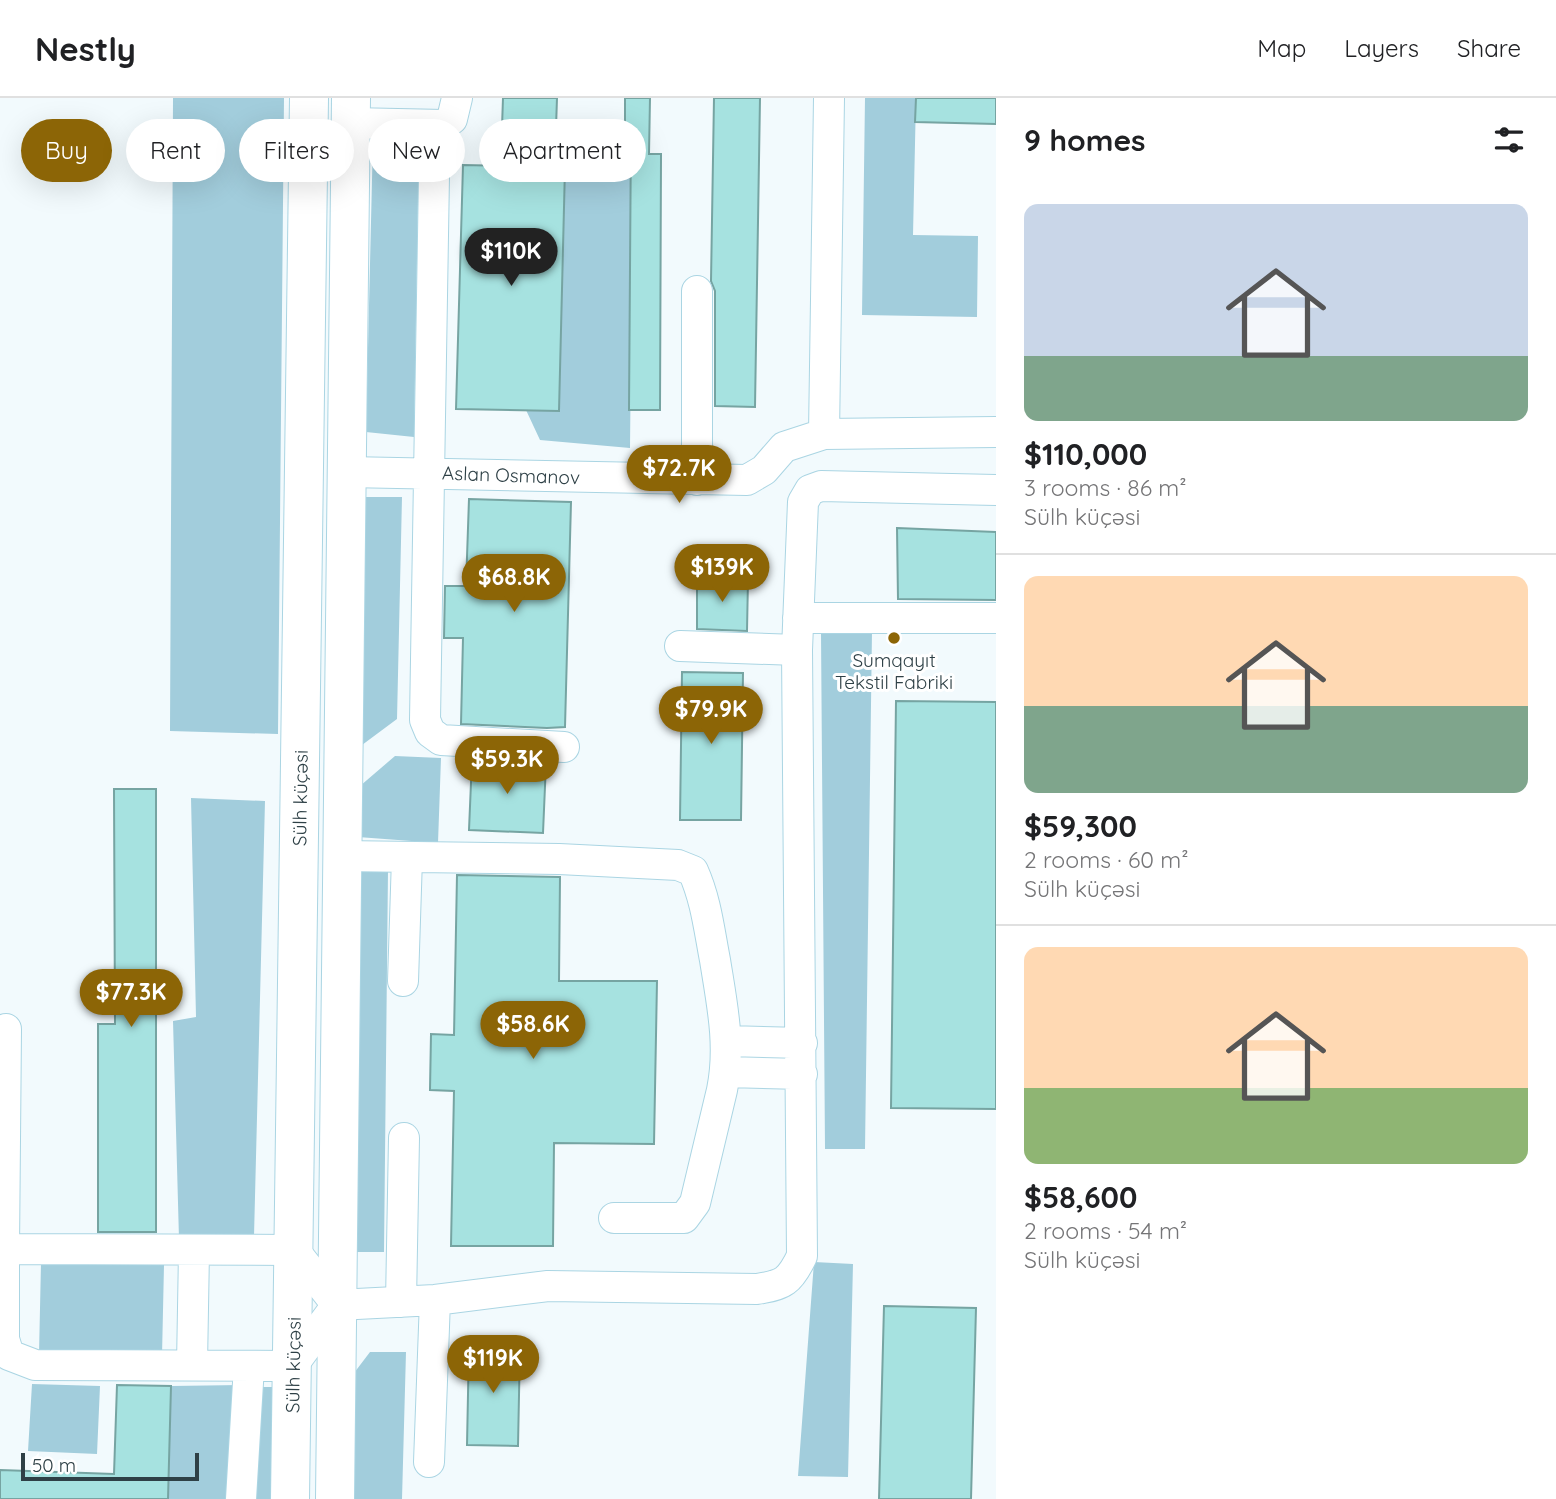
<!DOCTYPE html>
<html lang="en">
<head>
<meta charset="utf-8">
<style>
  :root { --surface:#fff; --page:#f2f2f2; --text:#202124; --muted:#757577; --line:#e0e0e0; --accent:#8c6506 }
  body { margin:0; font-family:Quicksand,sans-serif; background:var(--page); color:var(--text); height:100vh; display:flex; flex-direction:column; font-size:26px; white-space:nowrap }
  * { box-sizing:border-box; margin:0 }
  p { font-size:23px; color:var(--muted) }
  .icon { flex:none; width:38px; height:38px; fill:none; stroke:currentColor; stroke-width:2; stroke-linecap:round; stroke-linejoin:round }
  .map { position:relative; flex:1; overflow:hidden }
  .drawer { display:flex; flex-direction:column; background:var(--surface); width:560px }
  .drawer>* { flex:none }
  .top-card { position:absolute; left:21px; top:21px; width:665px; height:63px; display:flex; gap:14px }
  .scale { position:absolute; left:21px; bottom:18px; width:178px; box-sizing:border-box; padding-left:7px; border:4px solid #2e4046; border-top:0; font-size:19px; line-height:24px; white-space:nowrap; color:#2e4046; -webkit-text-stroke:5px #fff; paint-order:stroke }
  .price { position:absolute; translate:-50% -60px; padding:0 16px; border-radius:24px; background:var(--accent); color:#fff; font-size:23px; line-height:46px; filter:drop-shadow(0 2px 4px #0008) }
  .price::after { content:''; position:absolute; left:50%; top:42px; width:21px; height:16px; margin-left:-10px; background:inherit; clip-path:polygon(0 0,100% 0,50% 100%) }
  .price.active { background:#222; color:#fff }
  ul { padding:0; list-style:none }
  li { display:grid; align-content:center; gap:14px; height:371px; padding:0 28px }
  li+li { border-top:2px solid var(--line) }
  li span { display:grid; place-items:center; height:217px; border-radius:14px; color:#555 }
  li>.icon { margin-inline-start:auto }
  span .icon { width:126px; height:126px; fill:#fffc; stroke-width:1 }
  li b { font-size:30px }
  h2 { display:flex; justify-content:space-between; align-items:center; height:84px; padding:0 28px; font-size:30px }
  .tag { padding:0 24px; border-radius:32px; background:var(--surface); box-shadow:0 7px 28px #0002; font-size:24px; line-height:63px }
  .tag.active { background:var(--accent); color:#fff }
  header { display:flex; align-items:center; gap:42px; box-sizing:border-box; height:98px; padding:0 35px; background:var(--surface); border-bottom:2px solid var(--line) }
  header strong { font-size:33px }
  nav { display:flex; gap:38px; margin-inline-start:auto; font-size:24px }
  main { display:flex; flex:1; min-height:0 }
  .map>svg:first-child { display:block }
</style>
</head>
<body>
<header>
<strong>Nestly</strong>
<nav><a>Map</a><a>Layers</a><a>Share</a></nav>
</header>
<main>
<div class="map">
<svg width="996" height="1401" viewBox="0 0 996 1401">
  <rect width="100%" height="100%" fill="#f2fafd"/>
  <!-- green -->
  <path fill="#a2cddc" d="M 173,0 L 284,0 L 278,636 L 170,633 Z
    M 865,0 L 916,0 L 913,137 L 978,138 L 977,219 L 862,217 Z
    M 373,40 L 419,42 L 414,339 L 366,334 Z
    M 633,45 L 630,350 L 540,342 L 526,312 L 559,313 L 565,69 L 577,46 Z
    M 365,399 L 402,399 L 397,621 L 362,647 Z
    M 872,533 L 865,1051 L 825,1051 L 821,535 Z
    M 395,658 L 441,660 L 438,745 L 358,739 L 360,688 Z
    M 191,700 L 265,703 L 254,1138 L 179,1141 L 173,923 L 196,919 Z
    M 359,771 L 388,772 L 384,1154 L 352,1154 Z
    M 814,1164 L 853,1166 L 848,1379 L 798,1378 Z
    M 41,1165 L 164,1167 L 162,1258 L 39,1256 Z
    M 370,1254 L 406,1254 L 402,1401 L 351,1401 L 351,1279 Z
    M 32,1286 L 100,1288 L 97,1356 L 28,1353 Z
    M 241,1287 L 235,1401 L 168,1401 L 171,1288 Z
    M 255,1289 L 273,1289 L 271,1401 L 249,1401 Z"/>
  <!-- building -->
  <path fill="#a6e2e0" stroke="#76a4a2" stroke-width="2" d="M 503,0 L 557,0 L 556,30 L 502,29 Z
    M 625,0 L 650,0 L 649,56 L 661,56 L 660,312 L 629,312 L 631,29 L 625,29 Z
    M 714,0 L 760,0 L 755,309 L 715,308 L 715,193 L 711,183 Z
    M 916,0 L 996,0 L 996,26 L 915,24 Z
    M 463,67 L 565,69 L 559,313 L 456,311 Z
    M 469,401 L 571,404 L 565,629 L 547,630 L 461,626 L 463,540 L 444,540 L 445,488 L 466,488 Z
    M 897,430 L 996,434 L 996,502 L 898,501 Z
    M 697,481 L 748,481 L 747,533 L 697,531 Z
    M 682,574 L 743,575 L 741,722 L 680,722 Z
    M 896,603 L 996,604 L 996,1011 L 891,1010 Z
    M 472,661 L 546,665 L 543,735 L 469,732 Z
    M 114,691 L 156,691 L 156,1134 L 98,1134 L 98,926 L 115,926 Z
    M 457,777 L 560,779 L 559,883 L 657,883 L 654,1046 L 554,1045 L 553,1148 L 451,1148 L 454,993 L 430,992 L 431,936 L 454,937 Z
    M 884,1208 L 976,1210 L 971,1401 L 879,1401 Z
    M 469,1246 L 520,1247 L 518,1348 L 467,1347 Z
    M 117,1287 L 171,1288 L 168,1401 L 0,1401 L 0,1372 L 114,1376 Z"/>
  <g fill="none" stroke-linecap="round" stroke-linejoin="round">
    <defs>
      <path id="minor" d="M 351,25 L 444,27 L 452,21 L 457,0
        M 434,77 L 425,622 L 430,634 L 441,642 L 564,649
        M 824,336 L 829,0
        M 347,374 L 747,382 L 764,372 L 784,349 L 824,336 L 996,334
        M 697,382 L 697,193
        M 798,520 L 996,520
        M 680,548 L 797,552
        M 341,758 L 559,761 L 678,767 L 693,773 C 706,802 709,831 715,862 C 722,906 731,948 722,992 L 695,1105 L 684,1120 L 614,1120
        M 403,883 L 407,760
        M 727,943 L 802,945
        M 726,974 L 802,976
        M 4,1151 L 294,1152 L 337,1207 L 292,1268 L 35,1267 L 9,1257 L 4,1241 Z
        M 4,1151 L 6,931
        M 401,1204 L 404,1040
        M 337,1207 L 435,1202 L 548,1188 L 757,1191 C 784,1187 790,1183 802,1158 L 797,552 L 803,404 L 810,392 L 821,388 L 996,392
        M 192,1267 L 194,1153
        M 429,1364 L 435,1202
        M 241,1401 L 249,1268"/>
      <path id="highway" d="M 290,1401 L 309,0
        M 335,1401 L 351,0"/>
    </defs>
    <!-- minor casing -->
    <use href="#minor" stroke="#aad5e3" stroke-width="32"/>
    <!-- highway casing -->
    <use href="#highway" stroke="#aad5e3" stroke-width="40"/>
    <!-- minor -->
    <use href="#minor" stroke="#fff" stroke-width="30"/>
    <!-- highway -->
    <use href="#highway" stroke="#fff" stroke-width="38"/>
  </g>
  <!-- markers -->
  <circle fill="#8c6506" stroke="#fff" stroke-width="2.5" cx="894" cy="540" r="7"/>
  <g text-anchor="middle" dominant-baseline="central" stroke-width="6" stroke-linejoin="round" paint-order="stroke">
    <!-- street labels -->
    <g font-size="19" fill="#2e4046" stroke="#fff">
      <text transform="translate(511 377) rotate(2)">Aslan Osmanov</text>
      <text transform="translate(300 700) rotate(-89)">Sülh küçəsi</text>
      <text transform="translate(293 1267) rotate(-89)">Sülh küçəsi</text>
    </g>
    <!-- poi labels -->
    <g font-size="19" fill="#2e4046" stroke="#fff">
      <text x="894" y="562">Sumqayıt<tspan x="894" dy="22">Tekstil Fabriki</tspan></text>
    </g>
  </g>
</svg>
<div class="scale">50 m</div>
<b class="price active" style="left:511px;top:190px">$110K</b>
<b class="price" style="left:679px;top:407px">$72.7K</b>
<b class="price" style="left:722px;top:506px">$139K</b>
<b class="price" style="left:514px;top:516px">$68.8K</b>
<b class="price" style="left:711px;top:648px">$79.9K</b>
<b class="price" style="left:507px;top:698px">$59.3K</b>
<b class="price" style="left:131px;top:931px">$77.3K</b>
<b class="price" style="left:533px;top:963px">$58.6K</b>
<b class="price" style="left:493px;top:1297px">$119K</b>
<div class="top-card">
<a class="tag active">Buy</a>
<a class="tag">Rent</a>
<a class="tag">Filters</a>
<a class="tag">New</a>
<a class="tag">Apartment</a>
</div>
</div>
<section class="drawer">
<h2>9 homes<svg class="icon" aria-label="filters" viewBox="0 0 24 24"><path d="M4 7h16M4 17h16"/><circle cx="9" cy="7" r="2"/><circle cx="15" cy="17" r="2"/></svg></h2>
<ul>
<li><span style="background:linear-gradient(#c9d6e8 70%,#7fa58c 0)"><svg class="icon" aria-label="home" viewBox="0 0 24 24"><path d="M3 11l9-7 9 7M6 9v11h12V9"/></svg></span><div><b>$110,000</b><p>3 rooms · 86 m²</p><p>Sülh küçəsi</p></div></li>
<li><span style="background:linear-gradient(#ffd9b3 60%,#7fa58c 0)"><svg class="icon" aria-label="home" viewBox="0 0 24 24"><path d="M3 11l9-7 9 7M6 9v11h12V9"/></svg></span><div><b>$59,300</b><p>2 rooms · 60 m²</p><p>Sülh küçəsi</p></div></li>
<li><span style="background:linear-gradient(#ffd9b3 65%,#8fb573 0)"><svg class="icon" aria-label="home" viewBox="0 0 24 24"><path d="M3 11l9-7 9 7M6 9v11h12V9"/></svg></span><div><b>$58,600</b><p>2 rooms · 54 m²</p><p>Sülh küçəsi</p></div></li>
</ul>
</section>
</main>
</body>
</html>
